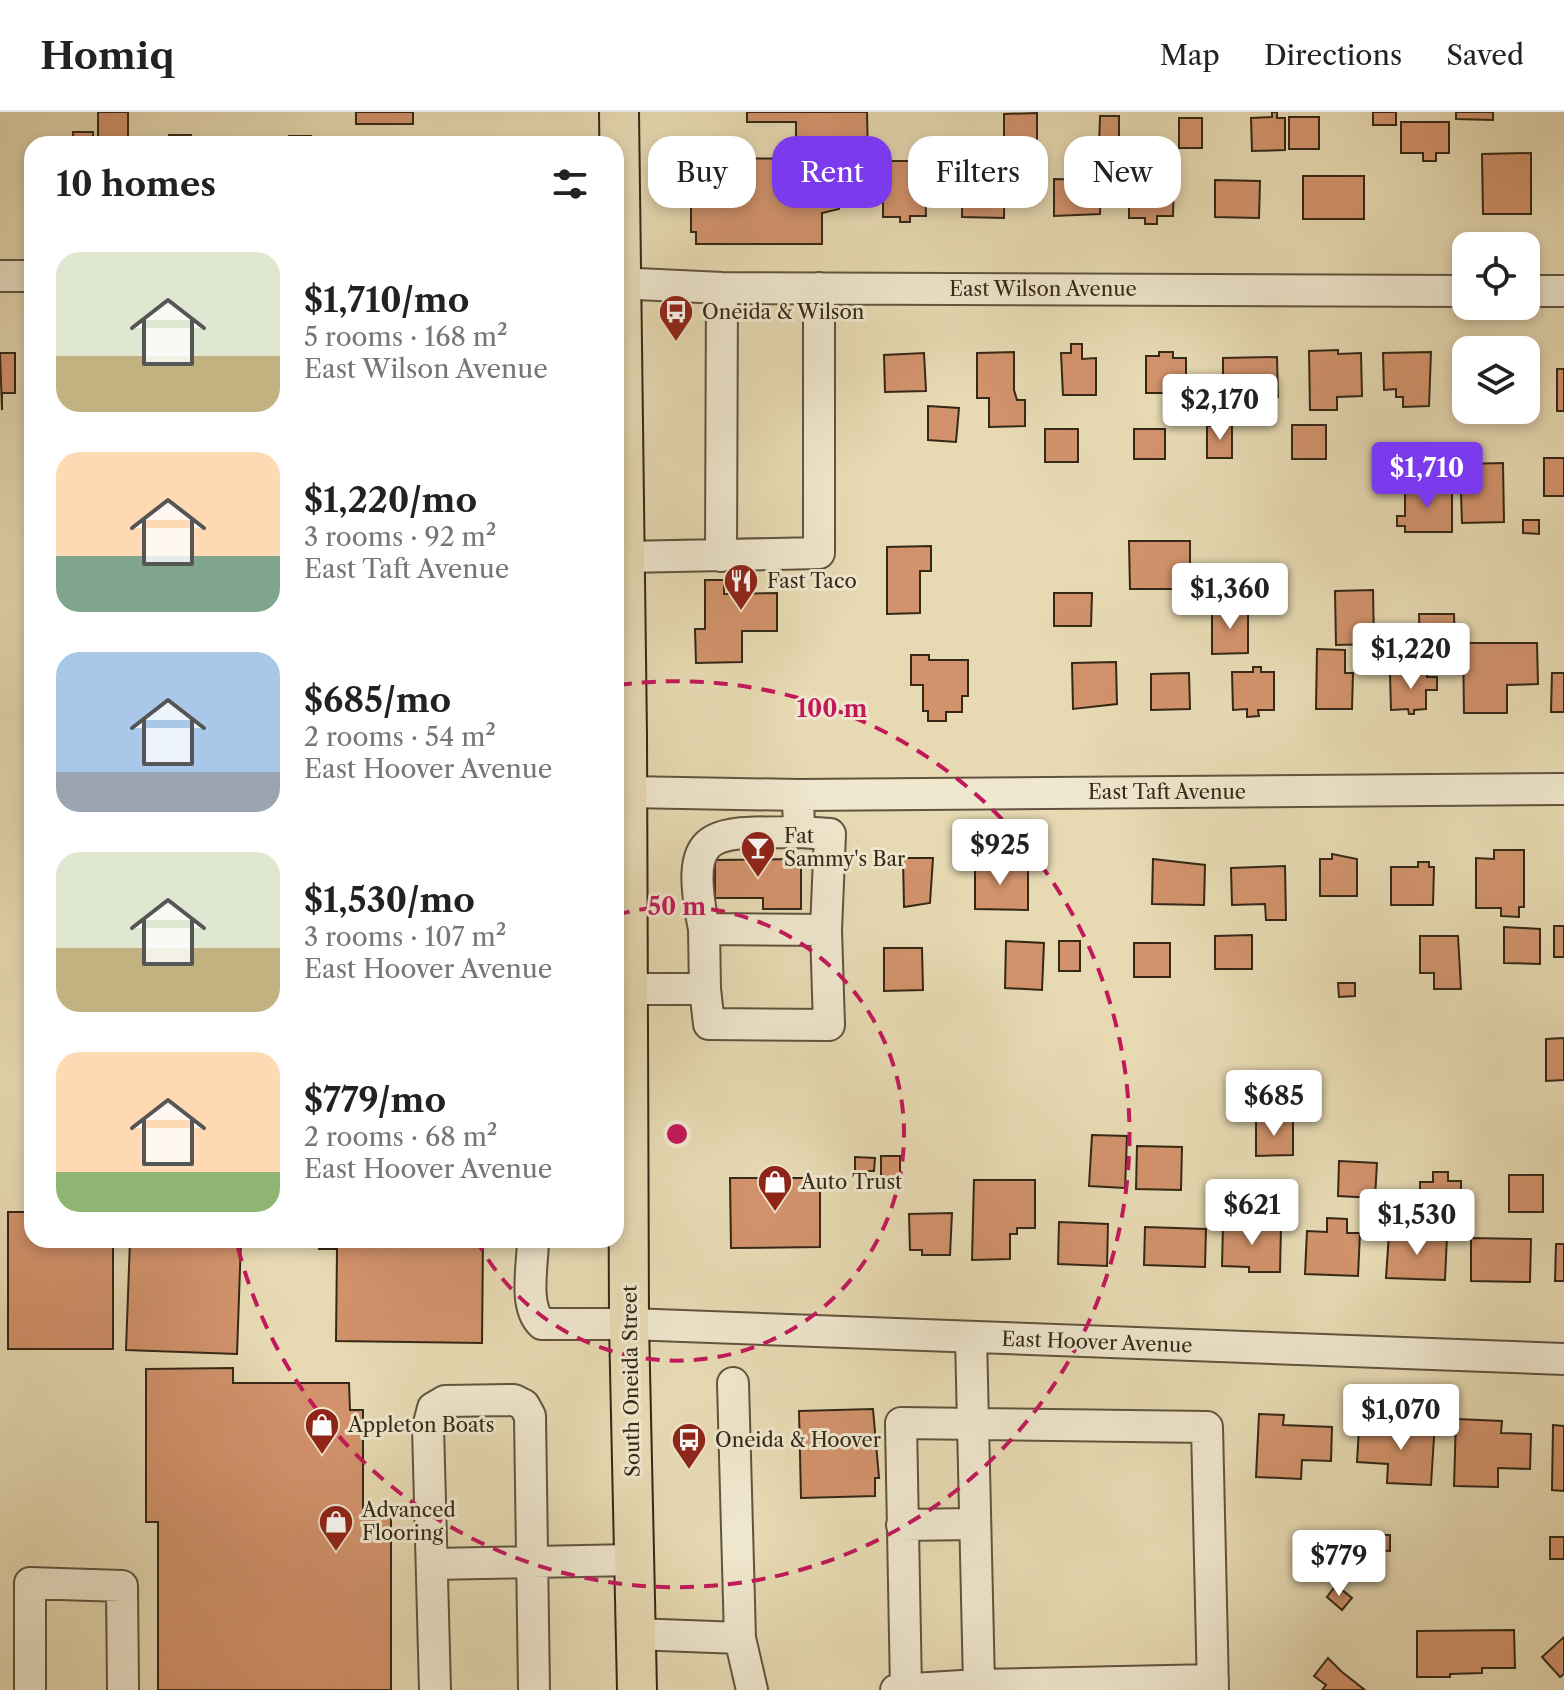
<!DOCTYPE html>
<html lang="en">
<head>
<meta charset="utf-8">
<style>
  :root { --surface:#fff; --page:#f2f2f2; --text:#222; --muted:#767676; --line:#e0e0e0; --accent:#7c3aed }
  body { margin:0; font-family:"Libre Caslon Text",serif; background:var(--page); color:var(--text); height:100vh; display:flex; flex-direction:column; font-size:30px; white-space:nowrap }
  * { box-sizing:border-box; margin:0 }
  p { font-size:26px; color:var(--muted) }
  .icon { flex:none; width:44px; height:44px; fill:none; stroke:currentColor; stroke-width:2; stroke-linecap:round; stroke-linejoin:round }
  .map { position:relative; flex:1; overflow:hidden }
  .sheet { position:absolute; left:24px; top:24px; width:600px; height:1112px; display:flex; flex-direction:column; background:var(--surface); border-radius:24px; box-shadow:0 4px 12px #0003 }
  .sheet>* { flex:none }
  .guide { position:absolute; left:648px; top:24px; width:760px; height:72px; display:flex; gap:16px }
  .buttons { position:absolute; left:1452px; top:120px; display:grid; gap:16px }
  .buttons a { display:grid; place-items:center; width:88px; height:88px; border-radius:16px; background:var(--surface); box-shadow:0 4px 12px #0003; font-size:40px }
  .price { position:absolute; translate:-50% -68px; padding:0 18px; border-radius:8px; background:#fff; color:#222; font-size:26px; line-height:52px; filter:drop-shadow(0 2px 4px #0008) }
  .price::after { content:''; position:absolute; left:50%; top:48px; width:24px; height:18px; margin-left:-12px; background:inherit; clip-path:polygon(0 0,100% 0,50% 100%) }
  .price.selected { background:var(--accent); color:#fff }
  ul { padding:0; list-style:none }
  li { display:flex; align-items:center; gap:24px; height:200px; padding:0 32px }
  li span { display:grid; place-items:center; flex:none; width:224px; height:160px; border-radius:24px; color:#555 }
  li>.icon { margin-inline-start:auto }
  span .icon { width:96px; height:96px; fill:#fffc; stroke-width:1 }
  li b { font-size:34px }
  h2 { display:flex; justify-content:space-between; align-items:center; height:96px; padding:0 32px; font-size:34px }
  .chip { padding:0 28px; border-radius:24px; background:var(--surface); box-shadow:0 4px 12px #0003; font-size:28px; line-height:72px }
  .chip.selected { background:var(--accent); color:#fff }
  header { display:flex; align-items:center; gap:48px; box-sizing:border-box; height:112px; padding:0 40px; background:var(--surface); border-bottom:2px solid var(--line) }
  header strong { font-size:38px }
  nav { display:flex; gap:44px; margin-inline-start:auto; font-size:28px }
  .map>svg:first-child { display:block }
</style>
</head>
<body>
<header>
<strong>Homiq</strong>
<nav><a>Map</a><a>Directions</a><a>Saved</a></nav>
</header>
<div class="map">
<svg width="1564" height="1578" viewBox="0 0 1564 1578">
  <rect width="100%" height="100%" fill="#e7dab3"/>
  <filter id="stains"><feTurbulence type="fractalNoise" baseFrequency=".0025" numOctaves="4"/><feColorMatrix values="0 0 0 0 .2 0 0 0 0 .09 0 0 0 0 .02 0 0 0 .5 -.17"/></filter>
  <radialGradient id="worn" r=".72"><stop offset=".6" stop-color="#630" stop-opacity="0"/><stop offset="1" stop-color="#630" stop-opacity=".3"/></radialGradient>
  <!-- building -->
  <path fill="#d2936c" stroke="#342817" stroke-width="2" d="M 98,0 L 128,0 L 128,28 L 98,28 Z
    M 356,0 L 413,0 L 413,12 L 356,12 Z
    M 747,0 L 867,0 L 868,43 L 796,43 L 796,10 L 747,10 Z
    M 1272,0 L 1277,0 L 1277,6 L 1285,6 L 1285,38 L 1252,39 L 1251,6 L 1272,5 Z
    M 1373,0 L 1396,0 L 1396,13 L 1373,13 Z
    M 1456,0 L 1493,0 L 1493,8 L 1456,7 Z
    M 1037,1 L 1037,36 L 1004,37 L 1004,2 Z
    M 1100,4 L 1119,4 L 1119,35 L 1099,35 Z
    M 1289,5 L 1319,5 L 1319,37 L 1289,37 Z
    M 1179,6 L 1202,6 L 1202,36 L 1179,36 Z
    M 1401,10 L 1449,10 L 1449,41 L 1436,41 L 1436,49 L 1423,49 L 1423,41 L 1401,41 Z
    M 73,20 L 93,20 L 93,32 L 73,32 Z
    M 169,23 L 191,23 L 191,32 L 169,32 Z
    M 289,24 L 311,24 L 311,32 L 289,32 Z
    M 921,40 L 945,40 L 945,70 L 925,71 L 926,104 L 910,104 L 910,110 L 900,110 L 900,105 L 883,105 L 883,49 L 921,49 Z
    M 1531,41 L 1531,102 L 1483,102 L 1482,42 Z
    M 963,45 L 1005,45 L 1004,106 L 962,105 Z
    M 691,46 L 822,47 L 826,81 L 841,85 L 839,97 L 822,101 L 822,132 L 696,132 L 696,120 L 691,120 Z
    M 1129,64 L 1174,64 L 1173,104 L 1157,104 L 1157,112 L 1145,112 L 1145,106 L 1129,106 Z
    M 1303,64 L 1364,64 L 1364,107 L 1303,107 Z
    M 1054,67 L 1101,68 L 1100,102 L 1054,104 Z
    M 1215,68 L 1260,69 L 1259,106 L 1215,105 Z
    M 1071,232 L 1082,232 L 1082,247 L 1096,246 L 1096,283 L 1063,283 L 1061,241 L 1071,241 Z
    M 1338,238 L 1338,242 L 1361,241 L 1362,284 L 1337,285 L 1337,298 L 1310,298 L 1309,239 Z
    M 1014,240 L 1014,278 L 1017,288 L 1025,288 L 1025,314 L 989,315 L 989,286 L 977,286 L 977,241 Z
    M 1159,240 L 1173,240 L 1173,246 L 1186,246 L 1186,281 L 1146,281 L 1146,244 L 1159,244 Z
    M 1431,240 L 1429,294 L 1403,295 L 1403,285 L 1396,285 L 1396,277 L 1384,278 L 1383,241 Z
    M 0,241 L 15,241 L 15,281 L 2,281 L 2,298 Z
    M 924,241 L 926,279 L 885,280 L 884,243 Z
    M 1277,245 L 1278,285 L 1223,286 L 1223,246 Z
    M 1526,256 L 1529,256 L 1531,303 L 1477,304 L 1476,298 L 1526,298 Z
    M 1557,257 L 1564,257 L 1564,299 L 1557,299 Z
    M 928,294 L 959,296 L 956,330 L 928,328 Z
    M 1232,313 L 1232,346 L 1207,346 L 1207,314 Z
    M 1292,313 L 1326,313 L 1326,347 L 1292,347 Z
    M 1045,317 L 1078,317 L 1078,350 L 1045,350 Z
    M 1134,317 L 1165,317 L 1165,347 L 1134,347 Z
    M 1544,346 L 1564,346 L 1564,384 L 1544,384 Z
    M 1503,351 L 1504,410 L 1462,411 L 1460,352 Z
    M 1405,375 L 1452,376 L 1452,420 L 1405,420 L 1405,414 L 1397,414 L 1397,404 L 1405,404 Z
    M 1523,408 L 1539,408 L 1539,422 L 1523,421 Z
    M 1129,429 L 1190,429 L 1190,477 L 1130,477 Z
    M 931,434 L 931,459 L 920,459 L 920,501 L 887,502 L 887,435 Z
    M 705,468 L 724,468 L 724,482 L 777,481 L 777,519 L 742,519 L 742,550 L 696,551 L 695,517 L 705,517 Z
    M 1373,478 L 1374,532 L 1336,533 L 1335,479 Z
    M 1054,481 L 1092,481 L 1091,514 L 1054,514 Z
    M 1212,496 L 1248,496 L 1248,541 L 1212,542 Z
    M 1419,502 L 1454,502 L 1455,535 L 1420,535 Z
    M 1463,531 L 1537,531 L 1538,572 L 1507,573 L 1507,601 L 1464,601 Z
    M 1317,537 L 1345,538 L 1345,561 L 1353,561 L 1352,597 L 1316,597 Z
    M 911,543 L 929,543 L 929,548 L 968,548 L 968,584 L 962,584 L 962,600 L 946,600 L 946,609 L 928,609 L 928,599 L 923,599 L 923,573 L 911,573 Z
    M 1116,550 L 1117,592 L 1073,597 L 1072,551 Z
    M 1253,555 L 1261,555 L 1261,560 L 1274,560 L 1274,598 L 1258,598 L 1259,604 L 1247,605 L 1247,597 L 1233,598 L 1232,560 L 1253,560 Z
    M 1189,561 L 1190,597 L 1151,598 L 1151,562 Z
    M 1552,561 L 1564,561 L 1564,600 L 1551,600 Z
    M 1390,562 L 1427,562 L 1427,565 L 1437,565 L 1437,578 L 1426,578 L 1426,597 L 1414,598 L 1414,602 L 1409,602 L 1408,597 L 1391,598 Z
    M 1494,738 L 1524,738 L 1524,795 L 1519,795 L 1519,805 L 1501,804 L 1501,796 L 1476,796 L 1476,746 L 1494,747 Z
    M 1332,742 L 1357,747 L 1357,784 L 1320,784 L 1320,747 L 1332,747 Z
    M 903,746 L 933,746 L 930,791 L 904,795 Z
    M 975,746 L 997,746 L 996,753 L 1002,753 L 1002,757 L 1028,757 L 1028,798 L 975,797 Z
    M 801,747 L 801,797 L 763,797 L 763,786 L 715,786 L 715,748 Z
    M 1153,747 L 1205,753 L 1204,793 L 1152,792 Z
    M 1418,750 L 1429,750 L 1429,755 L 1434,755 L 1433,793 L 1391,793 L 1391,755 L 1418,755 Z
    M 1285,754 L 1286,808 L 1266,808 L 1265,792 L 1232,793 L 1231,756 Z
    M 1554,814 L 1564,814 L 1564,845 L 1554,845 Z
    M 1504,815 L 1540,817 L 1540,852 L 1504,851 Z
    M 1252,823 L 1252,857 L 1215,857 L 1215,824 Z
    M 1420,824 L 1458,824 L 1461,877 L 1434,877 L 1434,861 L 1420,861 Z
    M 1006,829 L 1044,831 L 1042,878 L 1005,876 Z
    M 1059,829 L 1080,829 L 1080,859 L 1059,859 Z
    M 1134,831 L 1170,831 L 1170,865 L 1134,865 Z
    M 884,836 L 922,836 L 923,878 L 884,879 Z
    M 1338,871 L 1355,871 L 1355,884 L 1339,885 Z
    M 1564,926 L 1564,968 L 1546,969 L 1546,927 Z
    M 1256,1008 L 1293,1008 L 1293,1043 L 1256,1044 Z
    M 1092,1023 L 1127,1024 L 1125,1076 L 1089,1074 Z
    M 1137,1034 L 1182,1035 L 1181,1078 L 1136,1077 Z
    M 881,1044 L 900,1044 L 900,1073 L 881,1073 Z
    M 855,1045 L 875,1046 L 874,1059 L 855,1059 Z
    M 1339,1049 L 1377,1051 L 1375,1086 L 1338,1084 Z
    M 1433,1060 L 1448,1060 L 1448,1069 L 1461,1069 L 1461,1104 L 1420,1102 L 1420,1070 L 1433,1070 Z
    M 1509,1063 L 1543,1063 L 1543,1100 L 1509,1100 Z
    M 730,1066 L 820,1066 L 820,1135 L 731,1136 Z
    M 974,1068 L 1035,1068 L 1035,1116 L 1017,1116 L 1017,1122 L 1010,1122 L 1010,1147 L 972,1148 Z
    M 8,1100 L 32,1100 L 32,1128 L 113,1128 L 113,1237 L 8,1237 Z
    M 952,1101 L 950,1143 L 922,1143 L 922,1138 L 910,1138 L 909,1102 Z
    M 1327,1106 L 1347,1107 L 1347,1121 L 1360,1121 L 1358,1164 L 1305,1162 L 1307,1119 L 1327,1120 Z
    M 1059,1110 L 1108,1112 L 1107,1154 L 1058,1152 Z
    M 1223,1112 L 1281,1114 L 1280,1160 L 1249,1160 L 1249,1155 L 1222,1154 Z
    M 1145,1115 L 1206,1117 L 1205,1155 L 1144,1153 Z
    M 1389,1121 L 1447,1124 L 1445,1168 L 1386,1166 Z
    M 1471,1126 L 1531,1127 L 1530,1170 L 1471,1169 Z
    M 130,1128 L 241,1128 L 237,1242 L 126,1238 Z
    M 319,1128 L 483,1128 L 482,1231 L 336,1229 L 337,1137 L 319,1137 Z
    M 1556,1132 L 1564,1132 L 1564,1169 L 1555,1169 Z
    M 233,1256 L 233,1271 L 349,1271 L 350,1298 L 363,1298 L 363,1396 L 391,1396 L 391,1578 L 158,1578 L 158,1410 L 146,1410 L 146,1257 Z
    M 873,1297 L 879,1366 L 875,1366 L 875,1384 L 801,1386 L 799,1299 Z
    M 1259,1302 L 1284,1303 L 1283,1313 L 1332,1315 L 1331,1349 L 1302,1348 L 1301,1367 L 1256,1365 Z
    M 1456,1307 L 1502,1309 L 1501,1321 L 1531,1322 L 1530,1357 L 1498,1356 L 1498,1375 L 1454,1374 Z
    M 1410,1308 L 1435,1309 L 1431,1373 L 1387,1371 L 1388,1352 L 1357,1350 L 1359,1316 L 1409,1318 Z
    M 1553,1313 L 1564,1314 L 1564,1379 L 1552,1378 Z
    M 1373,1423 L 1390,1423 L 1390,1439 L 1373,1438 Z
    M 1550,1425 L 1564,1425 L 1564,1447 L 1550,1447 Z
    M 1336,1473 L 1352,1486 L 1342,1498 L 1327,1485 Z
    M 1514,1518 L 1515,1556 L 1482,1556 L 1482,1561 L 1450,1562 L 1450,1565 L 1417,1565 L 1417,1519 Z
    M 1564,1525 L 1564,1562 L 1560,1565 L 1542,1545 Z
    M 1328,1546 L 1342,1560 L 1365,1578 L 1322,1578 L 1326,1573 L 1314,1564 Z"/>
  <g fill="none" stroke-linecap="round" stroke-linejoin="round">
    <defs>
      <path id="minor" d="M 0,164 L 32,164
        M 616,171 L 722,176 L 1466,179
        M 1526,179 L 1564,179
        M 721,444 L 722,176
        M 624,445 L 819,441 L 819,176
        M 627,680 L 798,683 L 1564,677
        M 704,817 C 683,714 711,721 799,720
        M 616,877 L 705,877 L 704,817 L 826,818 L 830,722 L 799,720 L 798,683
        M 705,877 L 709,912 L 829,913 L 826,818
        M 533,1128 C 533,1152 523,1195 542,1212 L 629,1212 L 1564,1247
        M 733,1271 L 740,1526
        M 902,1413 L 973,1412
        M 432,1452 L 633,1448
        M 634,1522 L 740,1526 L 752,1578
        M 30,1578 L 30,1471 L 122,1474 L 123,1578
        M 435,1578 L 428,1315 L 433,1296 L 445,1289 L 514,1288 L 524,1293 L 530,1304 L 534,1578
        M 896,1578 L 979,1573 L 971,1225
        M 906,1578 L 901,1311 L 1207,1315 L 1213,1578
        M 981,1578 L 979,1573 L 1213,1568"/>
      <path id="major" d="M 619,0 L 627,623 L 629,1212 L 637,1578"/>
    </defs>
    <!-- minor casing -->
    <use href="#minor" stroke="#61543e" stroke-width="34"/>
    <!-- major casing -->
    <use href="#major" stroke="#342817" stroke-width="42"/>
    <!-- minor -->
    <use href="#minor" stroke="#efe7ce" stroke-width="30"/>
    <!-- major -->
    <use href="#major" stroke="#e7dab3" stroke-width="38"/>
  </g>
  <!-- distance rings -->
  <g fill="none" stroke="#c2185b" stroke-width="4" stroke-dasharray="14 10">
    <path d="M616 803A227 227 0 1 1 477 1129"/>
    <path d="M618 573A453 453 0 1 1 237 1132"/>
  </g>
  <!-- icons -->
  <defs>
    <symbol id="bus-pin" viewBox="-11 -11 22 30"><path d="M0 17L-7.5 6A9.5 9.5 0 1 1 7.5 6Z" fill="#8f2418" stroke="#efe7ce"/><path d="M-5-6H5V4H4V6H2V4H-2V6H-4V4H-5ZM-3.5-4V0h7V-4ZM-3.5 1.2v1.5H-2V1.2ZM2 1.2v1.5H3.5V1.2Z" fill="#fff"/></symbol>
    <symbol id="restaurant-pin" viewBox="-11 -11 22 30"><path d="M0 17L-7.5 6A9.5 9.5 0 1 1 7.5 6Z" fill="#8f2418" stroke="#efe7ce"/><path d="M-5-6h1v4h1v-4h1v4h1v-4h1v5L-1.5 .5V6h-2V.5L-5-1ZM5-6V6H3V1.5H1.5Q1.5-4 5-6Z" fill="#fff"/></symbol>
    <symbol id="bar-pin" viewBox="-11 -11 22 30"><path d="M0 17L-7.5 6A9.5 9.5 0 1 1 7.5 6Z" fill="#8f2418" stroke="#efe7ce"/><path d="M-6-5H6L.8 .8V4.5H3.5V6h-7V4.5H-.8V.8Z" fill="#fff"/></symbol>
    <symbol id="shop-pin" viewBox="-11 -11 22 30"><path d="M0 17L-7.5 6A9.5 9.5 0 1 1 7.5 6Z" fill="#8f2418" stroke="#efe7ce"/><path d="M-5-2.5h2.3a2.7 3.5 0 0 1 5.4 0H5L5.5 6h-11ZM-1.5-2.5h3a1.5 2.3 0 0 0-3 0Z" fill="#fff"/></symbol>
  </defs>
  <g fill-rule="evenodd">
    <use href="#bus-pin" x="656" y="180" width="40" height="54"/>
    <use href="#restaurant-pin" x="721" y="449" width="40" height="54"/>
    <use href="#bar-pin" x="738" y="716" width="40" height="54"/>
    <use href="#shop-pin" x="755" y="1050" width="40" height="54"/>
    <use href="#shop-pin" x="302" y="1293" width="40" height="54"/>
    <use href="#bus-pin" x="669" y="1308" width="40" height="54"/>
    <use href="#shop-pin" x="316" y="1390" width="40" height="54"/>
  </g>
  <g text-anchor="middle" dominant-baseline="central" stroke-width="6" stroke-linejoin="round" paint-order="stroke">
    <!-- street labels -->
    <g font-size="20" fill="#342817" stroke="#efe7ce">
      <text x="1043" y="177">East Wilson Avenue</text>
      <text x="1167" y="680">East Taft Avenue</text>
      <text transform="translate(1097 1230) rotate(2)">East Hoover Avenue</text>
      <text transform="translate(631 1269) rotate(-91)">South Oneida Street</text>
    </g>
    <!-- poi labels -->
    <g font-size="20" fill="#342817" stroke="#efe7ce" text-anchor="start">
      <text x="702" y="200">Oneida &amp; Wilson</text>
      <text x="767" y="469">Fast Taco</text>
      <text x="784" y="724">Fat<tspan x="784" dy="23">Sammy's Bar</tspan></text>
      <text x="801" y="1070">Auto Trust</text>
      <text x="348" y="1313">Appleton Boats</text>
      <text x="715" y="1328">Oneida &amp; Hoover</text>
      <text x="362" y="1398">Advanced<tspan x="362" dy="23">Flooring</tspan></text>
    </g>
  </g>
  <circle cx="677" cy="1022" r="12" fill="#c2185b" stroke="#efe7ce" stroke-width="4"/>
  <g font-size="24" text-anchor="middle" font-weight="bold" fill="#c2185b" stroke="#efe7ce" stroke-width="6" stroke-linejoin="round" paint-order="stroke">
    <text x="832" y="605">100 m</text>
    <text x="677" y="803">50 m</text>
  </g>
  <rect width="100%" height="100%" filter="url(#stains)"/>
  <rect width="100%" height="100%" fill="url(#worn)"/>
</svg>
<div class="buttons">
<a><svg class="icon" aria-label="locate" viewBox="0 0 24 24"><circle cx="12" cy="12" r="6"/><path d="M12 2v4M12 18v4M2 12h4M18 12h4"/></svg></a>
<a><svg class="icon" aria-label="layers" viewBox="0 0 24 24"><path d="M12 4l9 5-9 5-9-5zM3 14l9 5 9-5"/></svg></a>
</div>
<b class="price" style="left:1220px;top:330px">$2,170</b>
<b class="price selected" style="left:1427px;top:398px">$1,710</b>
<b class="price" style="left:1230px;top:519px">$1,360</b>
<b class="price" style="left:1411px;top:579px">$1,220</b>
<b class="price" style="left:1000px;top:775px">$925</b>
<b class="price" style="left:1274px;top:1026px">$685</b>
<b class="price" style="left:1252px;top:1135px">$621</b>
<b class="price" style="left:1417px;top:1145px">$1,530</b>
<b class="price" style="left:1401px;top:1340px">$1,070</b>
<b class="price" style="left:1339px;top:1486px">$779</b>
<div class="guide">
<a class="chip">Buy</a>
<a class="chip selected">Rent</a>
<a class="chip">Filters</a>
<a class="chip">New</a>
</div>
<section class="sheet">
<h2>10 homes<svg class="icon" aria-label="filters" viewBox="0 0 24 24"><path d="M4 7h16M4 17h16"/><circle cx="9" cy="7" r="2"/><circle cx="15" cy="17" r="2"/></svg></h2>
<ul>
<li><span style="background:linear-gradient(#dfe7d0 65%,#c2b280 0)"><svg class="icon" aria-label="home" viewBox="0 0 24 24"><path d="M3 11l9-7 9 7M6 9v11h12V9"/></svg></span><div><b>$1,710/mo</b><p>5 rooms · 168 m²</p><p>East Wilson Avenue</p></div></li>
<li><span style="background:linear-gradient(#ffd9b3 65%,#7fa58c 0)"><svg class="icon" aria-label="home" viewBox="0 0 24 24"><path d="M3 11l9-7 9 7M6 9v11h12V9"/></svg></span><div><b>$1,220/mo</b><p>3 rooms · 92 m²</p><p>East Taft Avenue</p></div></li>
<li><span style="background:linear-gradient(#a9c7e8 75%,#9aa5b1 0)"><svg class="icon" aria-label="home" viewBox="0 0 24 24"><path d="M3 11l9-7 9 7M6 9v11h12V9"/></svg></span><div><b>$685/mo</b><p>2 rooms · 54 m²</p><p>East Hoover Avenue</p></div></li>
<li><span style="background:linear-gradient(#dfe7d0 60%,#c2b280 0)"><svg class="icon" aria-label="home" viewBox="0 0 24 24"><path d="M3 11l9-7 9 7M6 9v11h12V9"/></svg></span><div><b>$1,530/mo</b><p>3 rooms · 107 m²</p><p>East Hoover Avenue</p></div></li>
<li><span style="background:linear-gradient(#ffd9b3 75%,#8fb573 0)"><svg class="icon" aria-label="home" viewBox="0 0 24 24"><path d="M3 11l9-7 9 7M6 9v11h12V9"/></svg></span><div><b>$779/mo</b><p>2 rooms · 68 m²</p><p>East Hoover Avenue</p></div></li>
</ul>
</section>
</div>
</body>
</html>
